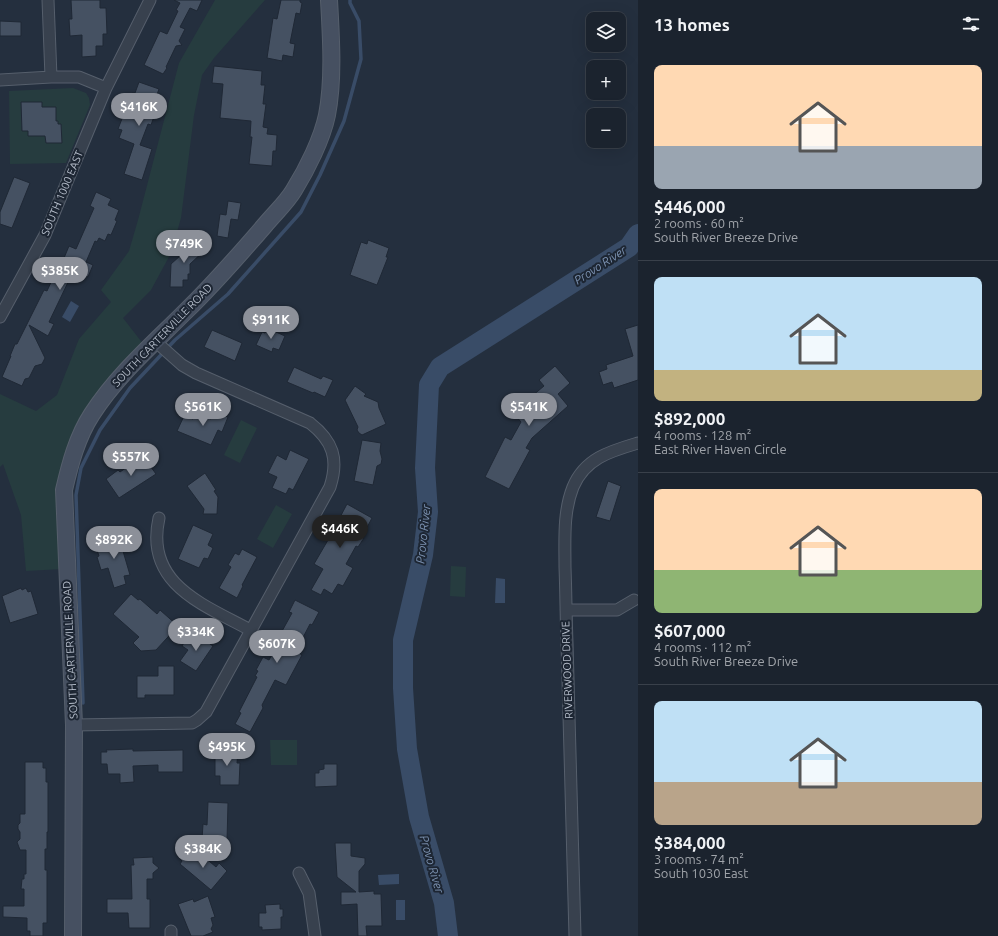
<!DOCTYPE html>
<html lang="en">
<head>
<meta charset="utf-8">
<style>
  :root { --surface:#1b232e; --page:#242b36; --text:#f1f3f6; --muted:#a0a4aa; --line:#39404a; --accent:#8c9099 }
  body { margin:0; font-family:Ubuntu,sans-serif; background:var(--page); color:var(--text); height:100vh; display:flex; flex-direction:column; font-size:15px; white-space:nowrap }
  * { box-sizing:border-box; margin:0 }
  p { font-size:13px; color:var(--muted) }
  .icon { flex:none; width:22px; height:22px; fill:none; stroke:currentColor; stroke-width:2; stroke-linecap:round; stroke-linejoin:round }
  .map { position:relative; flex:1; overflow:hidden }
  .panel { display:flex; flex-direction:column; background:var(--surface); width:360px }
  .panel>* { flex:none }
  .buttons { position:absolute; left:586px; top:12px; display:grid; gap:8px }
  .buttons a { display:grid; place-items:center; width:40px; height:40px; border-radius:8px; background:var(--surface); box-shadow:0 4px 16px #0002,0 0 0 1px var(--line); font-size:20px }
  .price { position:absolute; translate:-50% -34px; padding:0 9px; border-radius:14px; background:var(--accent); color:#fff; font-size:13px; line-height:26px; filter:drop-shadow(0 1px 2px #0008) }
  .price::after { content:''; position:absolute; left:50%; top:24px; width:12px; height:9px; margin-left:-6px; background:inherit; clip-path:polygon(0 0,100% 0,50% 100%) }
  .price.current { background:#222; color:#fff }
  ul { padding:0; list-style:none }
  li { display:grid; align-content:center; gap:8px; height:212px; padding:0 16px }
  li+li { border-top:1px solid var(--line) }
  li span { display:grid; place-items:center; height:124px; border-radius:8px; color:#555 }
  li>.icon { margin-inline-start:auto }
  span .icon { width:72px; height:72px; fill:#fffc; stroke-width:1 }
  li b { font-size:17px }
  h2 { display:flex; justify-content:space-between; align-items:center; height:48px; padding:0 16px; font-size:17px }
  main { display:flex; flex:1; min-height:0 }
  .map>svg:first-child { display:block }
</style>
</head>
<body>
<main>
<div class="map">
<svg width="638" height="936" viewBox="0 0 638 936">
  <rect width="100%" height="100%" fill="#242f3e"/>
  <!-- green -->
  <path fill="#263c3f" d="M 215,0 L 265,0 L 214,58 L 202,75 L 194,115 L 181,218 L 171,253 L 151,290 L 123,318 L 144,345 L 79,424 L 63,569 L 26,571 L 21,515 L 3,464 L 0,467 L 0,394 L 36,411 L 57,395 L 79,339 L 111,302 L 101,290 L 129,251 L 138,220 L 179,63 Z
    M 73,88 L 86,93 L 89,98 L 90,105 L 66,163 L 10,164 L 9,91 Z
    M 241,420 L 257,428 L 240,463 L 224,455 Z
    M 276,505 L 292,514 L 273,548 L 257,539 Z
    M 451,566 L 466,567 L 465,597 L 450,596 Z
    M 270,740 L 297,740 L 297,765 L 271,765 Z"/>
  <!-- water -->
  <path fill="#394c67" d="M 71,301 L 79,306 L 70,322 L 62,317 Z
    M 496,578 L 505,579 L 505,603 L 495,603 Z
    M 399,874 L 399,884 L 379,885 L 378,875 Z
    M 396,900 L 405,900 L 405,920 L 396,920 Z"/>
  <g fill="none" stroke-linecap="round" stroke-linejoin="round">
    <!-- stream -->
    <path stroke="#394c67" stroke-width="3.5" d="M 83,703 L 76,495 L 81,468 L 100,430 L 130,388 L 175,340 L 228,294 L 301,212 L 320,175 L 344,121 L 361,59 L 359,21 L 350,3 L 350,0"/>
    <!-- river -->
    <path stroke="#394c67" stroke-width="20" d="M 448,936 L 444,903 L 419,817 L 407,749 L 403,688 L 403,640 L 423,555 L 428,512 L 425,468 L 429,385 L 440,367 L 629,247 L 638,234"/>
  </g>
  <!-- building -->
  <path fill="#455162" stroke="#1f2835" d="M 71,0 L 100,0 L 100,8 L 106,8 L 107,34 L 103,34 L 103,46 L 96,46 L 96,56 L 82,57 L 82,35 L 70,36 L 69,19 L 72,19 Z
    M 174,0 L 202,0 L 197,11 L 190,8 L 180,27 L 185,29 L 179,41 L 182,45 L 176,46 L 166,67 L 167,68 L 163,74 L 144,65 L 160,31 L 167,34 L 178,11 L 176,10 L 180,3 Z
    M 281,0 L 300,0 L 300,2 L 302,3 L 300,14 L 296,13 L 290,43 L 295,44 L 293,57 L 283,55 L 282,61 L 267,58 L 273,18 L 277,19 Z
    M 0,21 L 21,22 L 21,36 L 0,36 Z
    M 214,66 L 262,71 L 261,85 L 265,85 L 263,104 L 266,104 L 263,127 L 268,128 L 267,134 L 277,135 L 276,151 L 273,151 L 272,166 L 249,164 L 252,137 L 250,137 L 251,121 L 220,118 L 223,84 L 212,83 Z
    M 139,82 L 159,89 L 155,100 L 159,103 L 151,125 L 148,124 L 140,145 L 152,149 L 142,180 L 124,174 L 134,144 L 119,138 L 122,130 L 118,129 L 132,93 L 135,93 Z
    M 21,102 L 42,102 L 42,107 L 56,107 L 56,121 L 58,121 L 58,124 L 61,124 L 62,143 L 46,143 L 45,136 L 28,136 L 28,131 L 22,131 Z
    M 14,177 L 30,183 L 12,228 L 0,224 L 0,212 Z
    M 96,192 L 111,199 L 108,205 L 119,210 L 115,220 L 117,221 L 111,235 L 108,234 L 105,241 L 99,238 L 97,242 L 95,241 L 86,262 L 93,265 L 88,277 L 76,272 L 74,277 L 71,276 L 49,322 L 54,324 L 48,336 L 29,325 L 45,358 L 42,364 L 35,366 L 29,378 L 25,379 L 22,386 L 2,377 L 11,356 L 10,356 L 15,344 L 17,344 L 44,290 L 47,291 L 57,269 L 59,270 L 69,246 L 76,249 L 94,208 L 90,206 Z
    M 228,201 L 241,203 L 238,220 L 231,219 L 228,238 L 217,236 L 220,214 L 226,215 Z
    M 368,240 L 389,248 L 386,257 L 388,257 L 377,285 L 350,275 L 361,242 L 367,244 Z
    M 195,241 L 204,251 L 190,264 L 190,274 L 188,274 L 188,280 L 183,280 L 183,287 L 170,287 L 171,264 L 181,255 L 177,251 L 187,242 L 189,246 Z
    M 638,325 L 638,380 L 614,388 L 612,382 L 603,385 L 599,372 L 607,369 L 606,365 L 633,356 L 625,329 Z
    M 267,328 L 285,336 L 279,350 L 273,348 L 272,352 L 256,345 L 262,332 L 265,333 Z
    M 212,330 L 242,343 L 235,361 L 204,347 Z
    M 555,366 L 570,383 L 558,394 L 568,406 L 532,438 L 526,448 L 530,450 L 509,489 L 485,477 L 505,437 L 511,440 L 521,422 L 510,409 L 517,403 L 520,406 L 544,386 L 539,380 Z
    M 294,367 L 321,379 L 323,376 L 333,380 L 325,397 L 314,392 L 313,393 L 287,382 Z
    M 355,386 L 366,394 L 364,396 L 378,402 L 379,408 L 386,424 L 362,435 L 359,433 L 357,430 L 358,427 L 345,400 Z
    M 214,411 L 228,417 L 222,432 L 218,430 L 211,445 L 177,431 L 184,416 L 193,419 L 196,412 L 211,419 Z
    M 362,440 L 381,443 L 380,451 L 382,459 L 381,464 L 377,466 L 373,485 L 354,481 Z
    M 290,450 L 309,459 L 293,490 L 289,488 L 286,494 L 272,488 L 277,477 L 268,473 L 277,455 L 286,460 Z
    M 143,456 L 156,474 L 119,498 L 106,479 L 118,470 L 120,472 Z
    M 205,473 L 216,490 L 214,491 L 218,497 L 217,514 L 203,514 L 204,509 L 187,486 Z
    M 608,481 L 621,486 L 610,521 L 596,517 Z
    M 347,504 L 372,518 L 362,537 L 364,538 L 358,547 L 356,546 L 346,564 L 353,568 L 343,586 L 338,584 L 332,594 L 324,589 L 321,595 L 311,590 L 323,569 L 314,564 L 328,540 L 324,538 L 335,519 L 338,521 Z
    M 193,525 L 213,534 L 208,545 L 213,548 L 208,559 L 204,558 L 199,568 L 178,559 Z
    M 120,536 L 125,551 L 123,551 L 130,575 L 124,576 L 126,584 L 114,588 L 108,568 L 101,570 L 97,557 L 99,556 L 97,550 L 101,549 L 98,542 Z
    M 242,549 L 257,557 L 242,585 L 243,586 L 237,598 L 219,588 L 231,567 L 228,565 L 235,553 L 239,555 Z
    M 21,588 L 22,590 L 26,588 L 28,592 L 31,591 L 38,614 L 10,623 L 2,596 Z
    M 131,594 L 138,600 L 140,599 L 157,614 L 160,610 L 178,626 L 156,650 L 141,651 L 133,643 L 139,637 L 113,614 Z
    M 295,600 L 319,612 L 312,625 L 310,624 L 296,651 L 302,655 L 286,685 L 275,680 L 262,705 L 263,708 L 250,732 L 235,724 L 241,713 L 239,712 L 257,677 L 255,676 L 258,671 L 256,670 L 263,657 L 269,660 L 283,634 L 281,633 L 292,613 L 289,612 Z
    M 197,635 L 213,646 L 196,671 L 180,661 L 188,650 L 182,646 L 187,638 L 193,641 Z
    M 158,666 L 174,666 L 174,695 L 145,695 L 145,698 L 137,698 L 137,676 L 158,676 Z
    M 133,749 L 133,751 L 183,750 L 183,772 L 158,772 L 158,765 L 133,766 L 134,782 L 120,783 L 120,774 L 108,774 L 107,764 L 101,764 L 101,752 L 107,752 L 106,750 Z
    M 215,749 L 238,750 L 237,763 L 240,763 L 239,785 L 220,785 L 220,776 L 215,776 Z
    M 25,762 L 43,762 L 43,768 L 46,768 L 46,782 L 48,782 L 48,832 L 47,832 L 47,849 L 45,849 L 45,870 L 47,870 L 47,923 L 43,923 L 43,936 L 30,936 L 30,931 L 27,931 L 27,918 L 3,917 L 3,906 L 24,906 L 24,889 L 21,889 L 22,879 L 24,879 L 24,874 L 26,874 L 26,850 L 20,850 L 17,842 L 20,839 L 20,832 L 18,829 L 18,825 L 20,823 L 20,814 L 25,814 Z
    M 324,764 L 337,764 L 337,786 L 315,787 L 315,773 L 319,773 L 319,770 L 324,769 Z
    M 208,802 L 228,803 L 227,841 L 202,840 L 203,824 L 207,825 Z
    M 335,843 L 351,843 L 351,856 L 365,858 L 365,864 L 359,871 L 359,892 L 374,891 L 374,894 L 381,894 L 382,926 L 366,926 L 367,936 L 358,936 L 357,904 L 341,905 L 341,892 L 356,892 L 337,877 Z
    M 189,849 L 202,860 L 202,855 L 216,867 L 219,863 L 227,871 L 211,890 L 180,864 L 182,861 L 180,859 Z
    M 153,857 L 153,863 L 159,868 L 153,873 L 153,879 L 147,879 L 147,899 L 150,899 L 150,928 L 129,928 L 128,913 L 107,913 L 107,899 L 132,899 L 131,865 L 134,865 L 133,858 Z
    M 208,896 L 215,917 L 211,918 L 213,925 L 211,929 L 213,932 L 203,936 L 191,936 L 178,904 L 193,899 L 194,902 Z
    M 280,904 L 280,909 L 283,909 L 283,917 L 281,917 L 281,929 L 262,930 L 262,927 L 259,927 L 259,913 L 266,913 L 265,905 Z"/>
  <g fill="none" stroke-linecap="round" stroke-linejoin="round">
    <defs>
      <path id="street" d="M 48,0 L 51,77
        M 0,80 L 51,77 L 79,77 L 106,88
        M 0,317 L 45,235 L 106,88 L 150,0
        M 159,518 C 144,585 205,605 252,631
        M 566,610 L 617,610 L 634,600
        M 74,725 L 192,723 L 197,720 L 206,712 L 330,487 C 339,459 333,441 310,423 L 196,373 L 182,365 L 155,341
        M 299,873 L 309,893 L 315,936
        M 171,936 L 171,931
        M 575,936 C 572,838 570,741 567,643 C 566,618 566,593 565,567 C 565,540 563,512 573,487 C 585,458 611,451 638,443"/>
      <path id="secondary" d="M 73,936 L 74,725 L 64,490 C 70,464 77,437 92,414 C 117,375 153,344 186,311 C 214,284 240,254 265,225 C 275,213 287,202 294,190 C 307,169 322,139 327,115 C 334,79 331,36 329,0"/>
    </defs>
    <!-- street casing -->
    <use href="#street" stroke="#565f6c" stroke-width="13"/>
    <!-- secondary casing -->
    <use href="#secondary" stroke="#565f6c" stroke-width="18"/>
    <!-- street -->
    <use href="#street" stroke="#38414e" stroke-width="11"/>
    <!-- secondary -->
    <use href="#secondary" stroke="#465061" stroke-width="16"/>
  </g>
  <g text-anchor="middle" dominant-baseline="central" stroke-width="4" stroke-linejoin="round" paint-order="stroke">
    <!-- street labels -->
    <g font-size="11" fill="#b4bcc9" stroke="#1d2633">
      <text transform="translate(62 193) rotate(-67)">SOUTH 1000 EAST</text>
      <text transform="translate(162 335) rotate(-46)">SOUTH CARTERVILLE ROAD</text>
      <text transform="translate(70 650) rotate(-93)">SOUTH CARTERVILLE ROAD</text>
      <text transform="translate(567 670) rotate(-92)">RIVERWOOD DRIVE</text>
    </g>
    <!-- water labels -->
    <g font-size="12" font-style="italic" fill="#7c92b1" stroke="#1d2633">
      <text transform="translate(600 265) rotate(-33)">Provo River</text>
      <text transform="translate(423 534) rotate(-84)">Provo River</text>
      <text transform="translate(432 864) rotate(74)">Provo River</text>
    </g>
  </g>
</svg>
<div class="buttons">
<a><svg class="icon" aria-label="layers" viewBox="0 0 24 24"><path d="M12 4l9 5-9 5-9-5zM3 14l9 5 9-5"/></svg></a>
<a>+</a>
<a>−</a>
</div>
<b class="price" style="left:139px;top:127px">$416K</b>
<b class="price" style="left:184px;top:264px">$749K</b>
<b class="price" style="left:60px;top:291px">$385K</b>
<b class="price" style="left:271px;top:340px">$911K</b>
<b class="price" style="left:203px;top:427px">$561K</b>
<b class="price" style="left:529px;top:427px">$541K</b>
<b class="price" style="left:131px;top:477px">$557K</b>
<b class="price current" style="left:340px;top:549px">$446K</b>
<b class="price" style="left:114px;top:560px">$892K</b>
<b class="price" style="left:196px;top:652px">$334K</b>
<b class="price" style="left:277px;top:664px">$607K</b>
<b class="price" style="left:227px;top:767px">$495K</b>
<b class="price" style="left:203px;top:869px">$384K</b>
</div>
<section class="panel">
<h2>13 homes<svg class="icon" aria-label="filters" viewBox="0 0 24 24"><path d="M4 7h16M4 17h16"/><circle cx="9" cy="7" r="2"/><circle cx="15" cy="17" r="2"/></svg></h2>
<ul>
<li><span style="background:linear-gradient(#ffd9b3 65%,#9aa5b1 0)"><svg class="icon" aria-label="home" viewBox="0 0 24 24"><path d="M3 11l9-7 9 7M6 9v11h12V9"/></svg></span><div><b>$446,000</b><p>2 rooms · 60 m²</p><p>South River Breeze Drive</p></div></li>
<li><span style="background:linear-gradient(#bfe0f5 75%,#c2b280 0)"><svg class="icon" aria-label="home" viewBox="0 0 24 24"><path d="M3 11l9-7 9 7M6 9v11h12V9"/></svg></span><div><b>$892,000</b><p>4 rooms · 128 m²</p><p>East River Haven Circle</p></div></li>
<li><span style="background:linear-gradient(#ffd9b3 65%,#8fb573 0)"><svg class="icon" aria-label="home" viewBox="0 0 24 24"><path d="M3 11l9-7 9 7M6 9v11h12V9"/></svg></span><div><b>$607,000</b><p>4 rooms · 112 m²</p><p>South River Breeze Drive</p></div></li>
<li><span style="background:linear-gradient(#bfe0f5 65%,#b9a48a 0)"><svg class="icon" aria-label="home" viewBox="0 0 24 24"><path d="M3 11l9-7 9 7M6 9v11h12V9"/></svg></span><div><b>$384,000</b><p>3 rooms · 74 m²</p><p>South 1030 East</p></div></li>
</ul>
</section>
</main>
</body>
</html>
